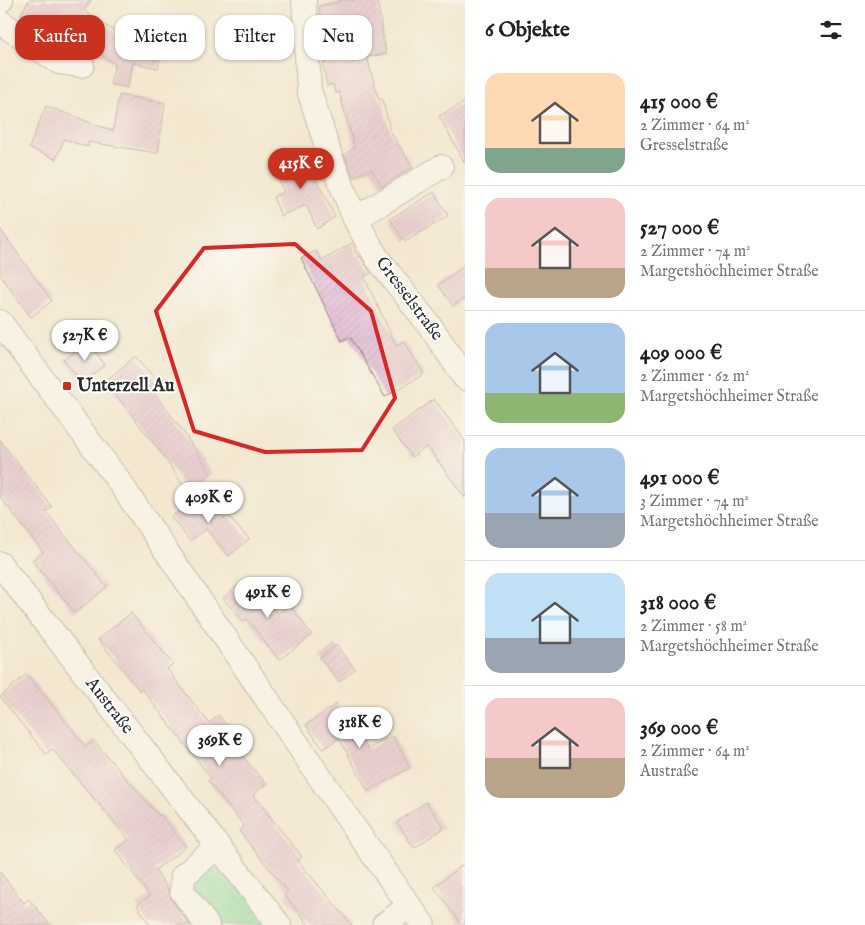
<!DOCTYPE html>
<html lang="de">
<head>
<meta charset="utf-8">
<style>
  :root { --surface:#fff; --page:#f2f2f2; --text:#202124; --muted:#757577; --line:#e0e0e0; --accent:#c8321e }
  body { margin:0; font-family:"IM FELL English",serif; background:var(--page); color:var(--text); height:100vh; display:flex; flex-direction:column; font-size:19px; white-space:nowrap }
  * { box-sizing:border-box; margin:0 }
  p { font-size:16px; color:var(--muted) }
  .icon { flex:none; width:28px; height:28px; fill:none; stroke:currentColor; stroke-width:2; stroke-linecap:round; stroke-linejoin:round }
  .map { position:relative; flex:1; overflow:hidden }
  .side { display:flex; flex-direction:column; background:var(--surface); width:400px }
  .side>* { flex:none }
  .guide { position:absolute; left:15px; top:15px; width:375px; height:45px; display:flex; gap:10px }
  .price { position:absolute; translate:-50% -42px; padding:0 11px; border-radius:18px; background:#fff; color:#222; font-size:16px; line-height:32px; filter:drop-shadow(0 1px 2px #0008) }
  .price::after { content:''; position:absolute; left:50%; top:30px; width:15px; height:11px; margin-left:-8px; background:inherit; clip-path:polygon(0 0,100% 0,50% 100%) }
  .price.active { background:var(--accent); color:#fff }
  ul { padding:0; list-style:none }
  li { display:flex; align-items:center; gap:15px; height:125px; padding:0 20px }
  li+li { border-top:1px solid var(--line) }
  li span { display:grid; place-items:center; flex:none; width:140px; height:100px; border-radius:15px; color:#555 }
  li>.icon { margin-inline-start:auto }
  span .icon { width:60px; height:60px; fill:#fffc; stroke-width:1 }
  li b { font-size:21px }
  h2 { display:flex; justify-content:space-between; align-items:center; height:60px; padding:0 20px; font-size:21px }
  .chip { padding:0 18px; border-radius:15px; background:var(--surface); box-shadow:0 1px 4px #0004; font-size:18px; line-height:45px }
  .chip.active { background:var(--accent); color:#fff }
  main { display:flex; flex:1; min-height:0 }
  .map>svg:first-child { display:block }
</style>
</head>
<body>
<main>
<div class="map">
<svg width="465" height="925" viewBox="0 0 465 925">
  <defs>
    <pattern id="grass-dots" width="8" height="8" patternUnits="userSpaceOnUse" patternTransform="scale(1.25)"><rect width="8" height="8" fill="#85dea2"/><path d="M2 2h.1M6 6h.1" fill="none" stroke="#73bf8c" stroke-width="1.8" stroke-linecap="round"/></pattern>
    <pattern id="building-hatch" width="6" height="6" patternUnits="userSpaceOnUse" patternTransform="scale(1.25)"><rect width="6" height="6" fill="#ddb2cc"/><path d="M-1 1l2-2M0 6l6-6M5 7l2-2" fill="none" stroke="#be99af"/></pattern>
  </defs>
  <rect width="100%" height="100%" fill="#fff"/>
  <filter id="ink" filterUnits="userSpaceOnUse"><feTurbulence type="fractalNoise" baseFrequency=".02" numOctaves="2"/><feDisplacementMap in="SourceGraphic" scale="10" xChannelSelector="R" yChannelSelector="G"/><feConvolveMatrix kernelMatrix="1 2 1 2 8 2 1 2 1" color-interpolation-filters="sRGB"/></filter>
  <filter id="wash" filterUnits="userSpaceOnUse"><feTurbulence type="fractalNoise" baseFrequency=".0096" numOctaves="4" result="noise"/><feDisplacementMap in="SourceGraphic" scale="20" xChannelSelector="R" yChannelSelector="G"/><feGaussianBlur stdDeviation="1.12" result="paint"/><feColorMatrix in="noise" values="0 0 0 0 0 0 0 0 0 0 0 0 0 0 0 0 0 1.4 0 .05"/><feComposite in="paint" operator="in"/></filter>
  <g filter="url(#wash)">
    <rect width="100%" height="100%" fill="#f3e7cf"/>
    <!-- grass -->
    <path fill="url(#grass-dots)" stroke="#588466" d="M 218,858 L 273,925 L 220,925 L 190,888 L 191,880 Z"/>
    <g id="blocks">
      <!-- building -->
      <path fill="url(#building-hatch)" d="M 29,0 L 91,0 L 84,11 L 129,41 L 132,28 L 165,35 L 158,68 L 133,63 L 127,88 L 110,84 L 115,64 L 71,34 L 69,38 L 39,20 L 37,23 L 21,14 Z
        M 339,0 L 377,0 L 386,54 L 367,57 L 379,100 L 382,99 L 391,133 L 413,167 L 382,186 L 371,169 L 353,177 L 344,154 L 355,148 L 339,92 L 335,93 L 333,84 L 327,86 L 323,64 L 326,63 L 319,24 L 319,16 L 320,16 L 319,6 L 339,2 Z
        M 119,95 L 165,103 L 158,153 L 88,142 L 88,147 L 64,139 L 56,159 L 29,148 L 46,106 L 113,131 Z
        M 465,102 L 465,163 L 439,116 Z
        M 301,149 L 335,217 L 317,229 L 306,205 L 281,216 L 273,197 L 284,192 L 273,168 L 287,162 L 285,157 Z
        M 434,192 L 448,216 L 405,242 L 390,219 Z
        M 0,229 L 52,301 L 31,317 L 0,275 Z
        M 352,243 L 358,257 L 360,256 L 371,273 L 364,277 L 396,345 L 404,341 L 424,374 L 385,397 L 350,337 L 342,341 L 301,258 L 316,251 L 322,261 Z
        M 465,265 L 465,297 L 453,306 L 438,285 Z
        M 88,342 L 105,365 L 82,383 L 64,360 Z
        M 136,356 L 159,384 L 152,390 L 182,430 L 211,474 L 187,491 L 162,454 L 105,381 Z
        M 434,399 L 465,441 L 465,498 L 427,446 L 412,457 L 392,430 Z
        M 0,440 L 52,507 L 46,512 L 107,587 L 75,613 L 32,560 L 43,552 L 0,497 Z
        M 204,492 L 224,519 L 228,516 L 249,539 L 229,556 L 206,529 L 190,541 L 171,517 Z
        M 248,577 L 278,614 L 290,605 L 312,635 L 279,660 L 247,619 L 243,622 L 223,598 Z
        M 131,613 L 173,664 L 167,669 L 209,723 L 219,715 L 233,734 L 228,738 L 266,784 L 253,795 L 302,857 L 298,861 L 352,925 L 309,925 L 284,895 L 288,892 L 239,831 L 244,826 L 208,781 L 211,778 L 142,689 L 140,691 L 98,639 Z
        M 336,645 L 355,669 L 339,682 L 320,658 Z
        M 27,674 L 86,747 L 93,740 L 159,816 L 161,815 L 186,847 L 155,870 L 168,889 L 171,899 L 190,925 L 150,925 L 137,905 L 150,896 L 115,850 L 129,840 L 52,749 L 46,754 L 0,697 Z
        M 336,704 L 368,749 L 393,736 L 410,768 L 368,791 L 339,738 L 323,749 L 306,725 Z
        M 426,802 L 444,828 L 414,848 L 397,822 Z
        M 465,863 L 465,925 L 462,925 L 434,887 Z
        M 0,872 L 24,903 L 29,899 L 50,925 L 0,925 Z"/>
    </g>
  </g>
  <g filter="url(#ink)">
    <use href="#blocks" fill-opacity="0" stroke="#8f897d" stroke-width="1"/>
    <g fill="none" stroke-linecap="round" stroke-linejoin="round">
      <defs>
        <path id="minor" d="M 304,0 L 309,90 L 330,156 L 355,219
          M 0,1 L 1,0
          M 0,22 L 59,62 L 82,65
          M 441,167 L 355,219 L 377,258 L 430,326 L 465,378
          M 0,322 L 118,480 L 353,826 L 423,925
          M 0,564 L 279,925
          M 207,925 L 182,891 L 183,876 L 217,847
          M 384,925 L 408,907"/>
      </defs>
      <!-- minor casing -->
      <use href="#minor" stroke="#8f897d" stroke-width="26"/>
      <!-- minor -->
      <use href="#minor" stroke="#fff" stroke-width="24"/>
    </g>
  </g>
  <!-- marked area -->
  <path d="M0 0H465V925H0ZM 295,244 L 371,311 L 395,398 L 362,450 L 265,452 L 194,431 L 156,311 L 204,248 Z" fill="#f3e7cf" fill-opacity=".55" fill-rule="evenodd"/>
  <path fill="none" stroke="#d62828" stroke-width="4" stroke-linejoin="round" d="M 295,244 L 371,311 L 395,398 L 362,450 L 265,452 L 194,431 L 156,311 L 204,248 Z"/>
  <!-- markers -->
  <rect fill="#c8321e" stroke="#fff" stroke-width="2" x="62" y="381" width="10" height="10" rx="2.5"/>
  <g text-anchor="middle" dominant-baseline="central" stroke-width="4" stroke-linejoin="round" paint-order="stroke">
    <!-- street labels -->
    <g font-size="18" fill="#2b2b2b" stroke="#fff">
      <text transform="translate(409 299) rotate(53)">Gresselstraße</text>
      <text transform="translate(109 706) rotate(52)">Austraße</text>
    </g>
    <!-- poi labels -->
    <g font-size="18" font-weight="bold" fill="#2b2b2b" stroke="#fff" text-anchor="start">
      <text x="77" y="386">Unterzell Au</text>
    </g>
  </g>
</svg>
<b class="price active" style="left:301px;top:190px">415K €</b>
<b class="price" style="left:85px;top:362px">527K €</b>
<b class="price" style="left:209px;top:524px">409K €</b>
<b class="price" style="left:268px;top:619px">491K €</b>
<b class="price" style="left:360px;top:749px">318K €</b>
<b class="price" style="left:220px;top:767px">369K €</b>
<div class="guide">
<a class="chip active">Kaufen</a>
<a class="chip">Mieten</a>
<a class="chip">Filter</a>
<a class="chip">Neu</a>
</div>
</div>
<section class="side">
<h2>6 Objekte<svg class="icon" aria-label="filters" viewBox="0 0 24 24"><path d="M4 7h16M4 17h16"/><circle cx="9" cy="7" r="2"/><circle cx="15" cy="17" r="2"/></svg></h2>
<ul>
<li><span style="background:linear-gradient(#ffd9b3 75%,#7fa58c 0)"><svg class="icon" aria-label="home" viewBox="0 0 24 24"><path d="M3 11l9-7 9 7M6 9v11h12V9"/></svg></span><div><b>415 000 €</b><p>2 Zimmer · 64 m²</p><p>Gresselstraße</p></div></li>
<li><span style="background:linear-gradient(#f6c9c9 70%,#b9a48a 0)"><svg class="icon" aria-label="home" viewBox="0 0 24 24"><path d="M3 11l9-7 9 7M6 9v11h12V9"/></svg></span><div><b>527 000 €</b><p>2 Zimmer · 74 m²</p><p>Margetshöchheimer Straße</p></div></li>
<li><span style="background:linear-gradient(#a9c7e8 70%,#8fb573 0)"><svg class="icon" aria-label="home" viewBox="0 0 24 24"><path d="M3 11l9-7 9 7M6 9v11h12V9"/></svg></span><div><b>409 000 €</b><p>2 Zimmer · 62 m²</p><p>Margetshöchheimer Straße</p></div></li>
<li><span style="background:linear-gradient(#a9c7e8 65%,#9aa5b1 0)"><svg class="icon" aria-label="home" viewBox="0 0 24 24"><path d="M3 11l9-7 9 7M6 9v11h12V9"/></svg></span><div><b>491 000 €</b><p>3 Zimmer · 74 m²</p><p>Margetshöchheimer Straße</p></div></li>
<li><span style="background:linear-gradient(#bfe0f5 65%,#9aa5b1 0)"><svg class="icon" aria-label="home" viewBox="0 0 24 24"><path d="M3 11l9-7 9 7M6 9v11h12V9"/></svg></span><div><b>318 000 €</b><p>2 Zimmer · 58 m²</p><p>Margetshöchheimer Straße</p></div></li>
<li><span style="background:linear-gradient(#f6c9c9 60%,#b9a48a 0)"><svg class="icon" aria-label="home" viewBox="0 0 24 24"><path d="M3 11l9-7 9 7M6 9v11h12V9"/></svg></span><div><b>369 000 €</b><p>2 Zimmer · 64 m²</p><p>Austraße</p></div></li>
</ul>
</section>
</main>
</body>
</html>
